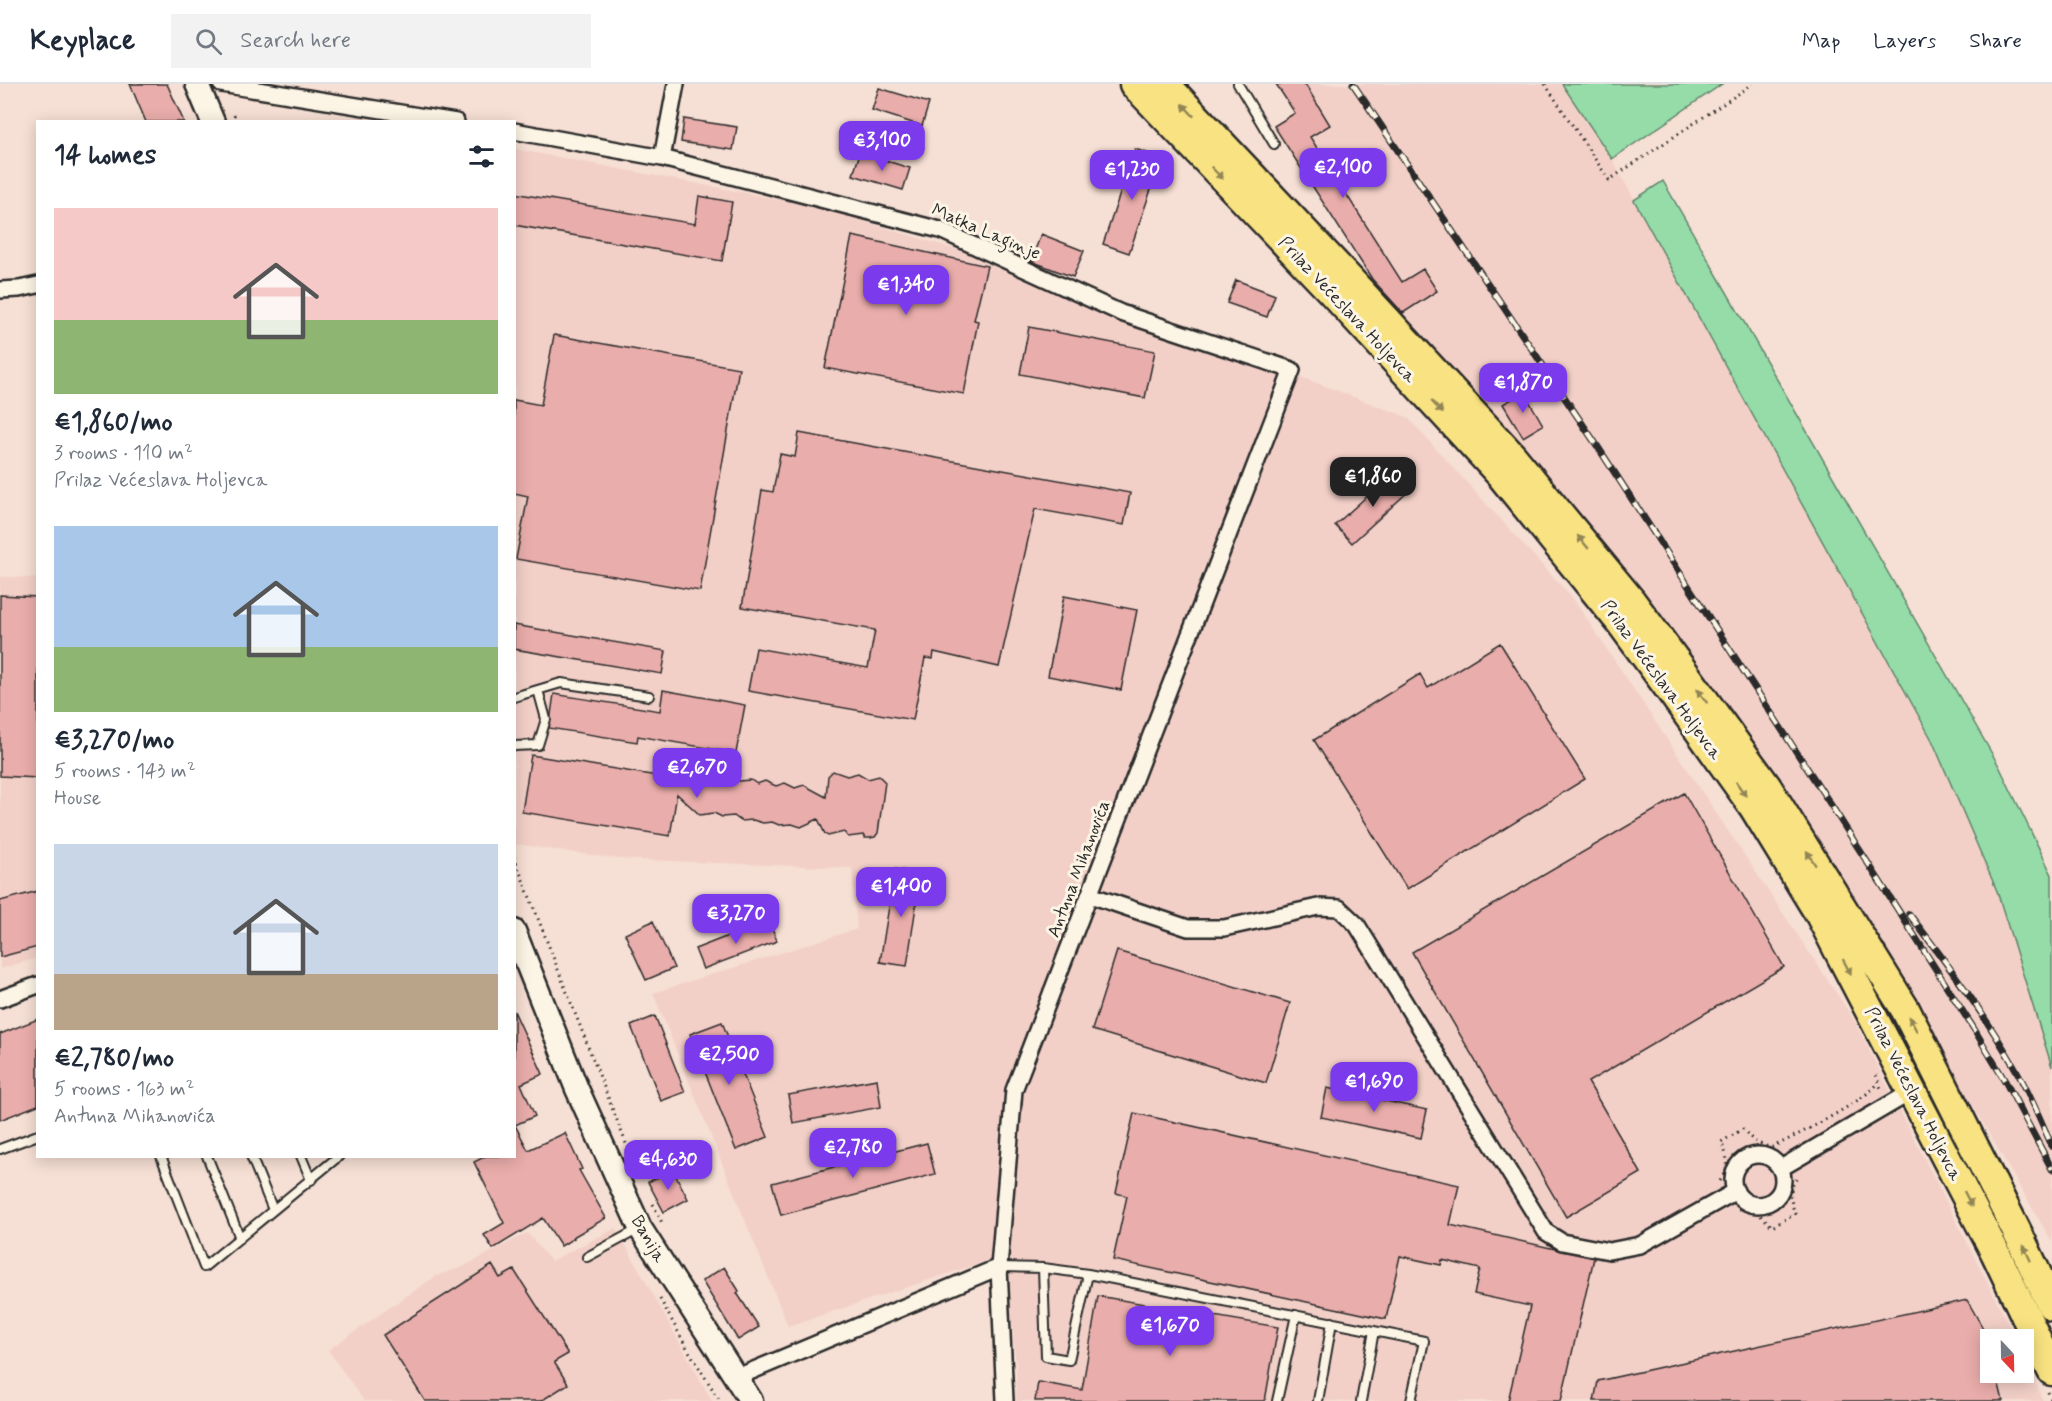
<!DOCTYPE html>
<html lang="en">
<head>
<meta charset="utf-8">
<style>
  :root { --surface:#fff; --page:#f2f2f3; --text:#1f2937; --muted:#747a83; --line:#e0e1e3; --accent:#7c3aed }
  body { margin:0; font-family:Mynerve,sans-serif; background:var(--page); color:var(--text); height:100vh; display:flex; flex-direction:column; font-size:22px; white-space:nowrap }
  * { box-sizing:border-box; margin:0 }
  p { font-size:20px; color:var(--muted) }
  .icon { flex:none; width:33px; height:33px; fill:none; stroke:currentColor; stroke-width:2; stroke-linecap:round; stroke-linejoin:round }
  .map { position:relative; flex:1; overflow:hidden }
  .sheet { position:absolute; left:36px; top:36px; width:480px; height:1038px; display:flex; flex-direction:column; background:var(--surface); border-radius:0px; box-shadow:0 3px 15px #0003 }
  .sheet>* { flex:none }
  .needle { width:39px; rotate:158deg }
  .tools { position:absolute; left:1980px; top:1245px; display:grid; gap:12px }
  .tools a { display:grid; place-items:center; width:54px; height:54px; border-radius:0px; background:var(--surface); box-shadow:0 3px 15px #0003; font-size:30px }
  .price { position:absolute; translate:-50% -51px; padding:0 14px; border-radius:12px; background:var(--accent); color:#fff; font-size:20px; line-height:39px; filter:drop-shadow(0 2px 3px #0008) }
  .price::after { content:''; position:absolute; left:50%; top:36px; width:18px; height:14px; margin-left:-9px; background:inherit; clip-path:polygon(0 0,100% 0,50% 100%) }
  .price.on { background:#222; color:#fff }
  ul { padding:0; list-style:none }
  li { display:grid; align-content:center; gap:12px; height:318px; padding:0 18px }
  li span { display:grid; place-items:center; height:186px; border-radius:0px; color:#555 }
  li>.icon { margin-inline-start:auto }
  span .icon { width:108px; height:108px; fill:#fffc; stroke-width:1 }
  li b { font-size:26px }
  h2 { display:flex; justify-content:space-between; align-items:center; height:72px; padding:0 18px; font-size:26px }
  header { display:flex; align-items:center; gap:36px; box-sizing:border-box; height:84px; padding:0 30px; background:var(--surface); border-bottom:2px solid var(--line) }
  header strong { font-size:28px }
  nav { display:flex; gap:33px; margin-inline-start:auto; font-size:21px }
  .search { width:420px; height:54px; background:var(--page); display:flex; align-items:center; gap:15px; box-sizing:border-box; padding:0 21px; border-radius:0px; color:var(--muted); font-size:22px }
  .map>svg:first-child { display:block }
</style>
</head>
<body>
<header>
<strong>Keyplace</strong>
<div class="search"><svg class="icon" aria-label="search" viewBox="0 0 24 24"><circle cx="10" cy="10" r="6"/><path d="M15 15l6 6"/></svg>Search here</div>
<nav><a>Map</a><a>Layers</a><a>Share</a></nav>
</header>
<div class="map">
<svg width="2052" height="1317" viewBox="0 0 2052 1317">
  <rect width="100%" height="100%" fill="#f6dfd4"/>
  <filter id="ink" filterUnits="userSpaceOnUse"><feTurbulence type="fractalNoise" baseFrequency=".0167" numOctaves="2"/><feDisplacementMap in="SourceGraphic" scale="12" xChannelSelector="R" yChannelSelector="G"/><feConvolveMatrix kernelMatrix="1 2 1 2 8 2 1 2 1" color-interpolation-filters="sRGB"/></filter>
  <g filter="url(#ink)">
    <!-- built -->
    <path fill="#f2d0c8" d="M 1305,0 L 1562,0 L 1612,75 L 1932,656 L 1997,807 L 2052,983 L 2052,1158 L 1832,780 L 1699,588 L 1506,341 L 1396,233 L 1274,42 L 1314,16 Z
      M 515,65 L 814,122 L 987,175 L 1407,333 L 1574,516 L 1853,934 L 2016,1255 L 1990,1256 L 1990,1288 L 2024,1288 L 2024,1272 L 2043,1317 L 1016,1317 L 1016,1282 L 1006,1171 L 788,1242 L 653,909 L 857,845 L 852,784 L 618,775 L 515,760 Z
      M 0,493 L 38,494 L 37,874 L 0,885 Z
      M 616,1144 L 712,1317 L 364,1317 L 328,1266 L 436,1192 L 463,1183 L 527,1149 L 551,1177 Z"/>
    <!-- green -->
    <path fill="#95dca9" stroke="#60846a" stroke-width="1.5" d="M 1562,0 L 1722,0 L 1612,75 Z
      M 1663,97 L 1999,682 L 2052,791 L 2052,983 L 1997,807 L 1932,656 L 1634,116 Z"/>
    <!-- building -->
    <path fill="#e9adab" stroke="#2b2b2b" stroke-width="1.5" d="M 130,0 L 167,0 L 184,38 L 146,38 Z
      M 1276,0 L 1305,0 L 1330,41 L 1310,53 L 1402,198 L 1423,185 L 1437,207 L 1403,229 L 1372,195 L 1274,42 L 1295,29 Z
      M 879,4 L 929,19 L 922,42 L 872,26 Z
      M 684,35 L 737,43 L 733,66 L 681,58 Z
      M 1135,65 L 1162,74 L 1129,169 L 1103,160 Z
      M 860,69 L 910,84 L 903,106 L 853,91 Z
      M 514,109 L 695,140 L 699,112 L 732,118 L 722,177 L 514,141 Z
      M 1041,150 L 1084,167 L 1073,193 L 1031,177 Z
      M 852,152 L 987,182 L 974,236 L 978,237 L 964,310 L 825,284 Z
      M 1236,196 L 1275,211 L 1267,233 L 1227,219 Z
      M 1029,243 L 1155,267 L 1145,314 L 1020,290 Z
      M 554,251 L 739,284 L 700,507 L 516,475 L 528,412 L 514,409 L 514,316 L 541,321 Z
      M 1524,308 L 1543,341 L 1523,353 L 1503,320 Z
      M 799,349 L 1130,409 L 1124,441 L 1035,425 L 999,583 L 934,568 L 933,575 L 925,574 L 913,636 L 748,607 L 756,564 L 868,584 L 875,546 L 742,523 L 762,406 L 773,408 L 780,370 L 795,373 Z
      M 1394,388 L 1410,406 L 1352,459 L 1335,441 Z
      M 0,511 L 38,513 L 38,694 L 0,692 Z
      M 1064,512 L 1137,526 L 1121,606 L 1048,592 Z
      M 514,541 L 666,567 L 662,590 L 514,565 Z
      M 1500,559 L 1585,695 L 1407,805 L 1314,656 L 1420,590 L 1428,604 Z
      M 663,606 L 745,621 L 736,669 L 638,652 L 637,658 L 549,644 L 554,610 L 660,627 Z
      M 531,671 L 693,698 L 699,691 L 709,689 L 719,695 L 724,692 L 734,693 L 739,697 L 751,696 L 757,700 L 765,697 L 776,702 L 785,699 L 795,704 L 804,701 L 826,713 L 828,692 L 833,687 L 847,692 L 858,689 L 868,695 L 879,692 L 885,698 L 878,749 L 875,753 L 870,754 L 865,754 L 863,751 L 848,753 L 844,748 L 828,752 L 825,750 L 818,735 L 801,743 L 792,740 L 779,741 L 772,738 L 763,739 L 753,736 L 741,737 L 734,732 L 722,733 L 714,729 L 700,731 L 677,710 L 670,752 L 522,728 Z
      M 1684,709 L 1784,883 L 1588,998 L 1641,1089 L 1566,1133 L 1412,868 Z
      M 895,785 L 921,789 L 907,882 L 880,878 Z
      M 38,807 L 38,863 L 0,873 L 0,817 Z
      M 769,836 L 777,857 L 703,885 L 695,865 Z
      M 653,837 L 674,884 L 646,896 L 625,850 Z
      M 1117,867 L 1290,919 L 1266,999 L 1092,946 Z
      M 514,927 L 543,990 L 521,1000 L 535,1032 L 515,1041 L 528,1066 L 565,1049 L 582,1085 L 579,1086 L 606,1134 L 573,1153 L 574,1154 L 561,1162 L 543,1134 L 493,1165 L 484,1151 L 504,1139 L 474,1078 L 486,1072 L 514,1072 Z
      M 655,932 L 685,1008 L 661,1017 L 631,942 Z
      M 38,935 L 38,1021 L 0,1036 L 0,950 Z
      M 722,938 L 768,1053 L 736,1066 L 690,950 Z
      M 877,995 L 881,1023 L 793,1039 L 788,1011 Z
      M 1327,1004 L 1427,1026 L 1421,1054 L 1321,1033 Z
      M 1134,1029 L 1459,1101 L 1450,1141 L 1594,1174 L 1561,1317 L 1508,1317 L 1530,1222 L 1474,1210 L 1480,1185 L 1442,1176 L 1441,1181 L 1400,1172 L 1386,1235 L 1113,1176 L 1127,1112 L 1116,1109 Z
      M 927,1059 L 935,1090 L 781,1131 L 772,1099 Z
      M 673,1086 L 688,1115 L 664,1128 L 648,1098 Z
      M 492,1181 L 500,1194 L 514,1186 L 568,1270 L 554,1278 L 568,1300 L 541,1317 L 425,1317 L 383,1251 Z
      M 724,1183 L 739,1207 L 737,1209 L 759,1243 L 738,1256 L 702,1197 Z
      M 1098,1212 L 1278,1243 L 1265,1317 L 1035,1317 L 1038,1298 L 1082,1306 Z
      M 1967,1216 L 1988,1253 L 1990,1262 L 1990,1288 L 1996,1288 L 2003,1317 L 1594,1317 L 1598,1297 Z"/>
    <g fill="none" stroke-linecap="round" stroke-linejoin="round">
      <defs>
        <path id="lane" d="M 1238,0 L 1274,60
          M 514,613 L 561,599 L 649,612
          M 514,662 L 538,661 L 546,635 L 538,606
          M 0,1065 L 38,1051
          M 161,1072 L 204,1183 L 339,1072
          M 207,1072 L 240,1154
          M 251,1072 L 273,1126
          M 301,1072 L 311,1096
          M 587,1173 L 639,1145
          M 999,1183 L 1043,1184 L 1088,1190 L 1069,1276 L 1046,1272 L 1043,1184
          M 1088,1190 L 1424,1257 L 1411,1317
          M 1277,1317 L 1296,1231
          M 1318,1317 L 1332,1238
          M 1361,1317 L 1374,1247"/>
        <path id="street" d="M 221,0 L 456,38
          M 514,47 L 662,74 L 940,146 L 1121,229 L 1292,286 L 1014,1006 L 999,1183 L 1005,1317
          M 662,74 L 676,0
          M 0,206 L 19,205 L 38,201
          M 1090,811 L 1188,844 L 1224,844 L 1318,823 L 1339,824 L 1357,841 L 1546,1148 L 1562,1158 L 1609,1167 L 1640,1161 L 1736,1107
          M 0,915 L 38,901
          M1733 1096a25 25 0 1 1 50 0a25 25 0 1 1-50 0Z
          M 1781,1084 L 1916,1005
          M 735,1294 L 999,1183"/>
        <path id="secondary" d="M 197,0 L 213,38
          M 514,847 L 577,1005 L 640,1144 L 751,1317"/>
        <path id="highway" d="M 1134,0 L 1331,207 L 1500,390 L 1621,539 L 1673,610 L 1753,722 L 1820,831 L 1995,1168 L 2052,1287
          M 1165,0 L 1349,195 L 1512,372 L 1632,518 L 1692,599 L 1767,703 L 1905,925 L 2020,1154 L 2052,1222"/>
      </defs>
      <!-- lane casing -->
      <use href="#lane" stroke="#2b2b2b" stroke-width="12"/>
      <!-- street casing -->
      <use href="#street" stroke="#2b2b2b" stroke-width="20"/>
      <!-- secondary casing -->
      <use href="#secondary" stroke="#2b2b2b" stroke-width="27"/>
      <!-- highway casing -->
      <use href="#highway" stroke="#2b2b2b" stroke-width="33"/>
      <!-- path -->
      <path stroke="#2b2b2b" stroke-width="3" stroke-dasharray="1.5 4.5" stroke-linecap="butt" d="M 1545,0 L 1609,96 L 1753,0
        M 234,31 L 237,38
        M 514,773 L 627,1062
        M 1876,991 L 1882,1007
        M 1720,1097 C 1730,1083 1728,1072 1721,1058 L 1743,1045 C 1752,1056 1757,1061 1772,1063 C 1793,1054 1868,1015 1878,999
        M 653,1120 L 663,1141
        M 1738,1125 C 1753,1124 1763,1132 1772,1143 L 1795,1130 C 1790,1114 1787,1106 1799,1092
        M 660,1215 L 687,1264 L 720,1317
        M 2048,1308 L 2052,1317"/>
      <!-- lane -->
      <use href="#lane" stroke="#fcf5e5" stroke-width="8"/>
      <!-- street -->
      <use href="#street" stroke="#fcf5e5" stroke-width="15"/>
      <!-- secondary -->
      <use href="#secondary" stroke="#fcf5e5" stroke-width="22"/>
      <!-- highway -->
      <use href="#highway" stroke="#f8e281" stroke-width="28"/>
      <defs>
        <path id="rail" d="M 1353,0 L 1596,360 L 1829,718 L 1974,945 L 2005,997 L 2052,1085
          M 1909,830 C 1947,879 1984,929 2014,982 C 2029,1008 2040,1035 2052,1062"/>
      </defs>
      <!-- rail casing -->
      <use href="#rail" stroke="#2b2b2b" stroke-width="7"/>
      <!-- rail -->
      <use href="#rail" stroke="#fcf5e5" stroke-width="4.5" stroke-dasharray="14" stroke-linecap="butt"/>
    </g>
    <!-- one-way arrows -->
    <defs><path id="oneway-solid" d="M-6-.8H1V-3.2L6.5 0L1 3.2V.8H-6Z" transform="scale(1.5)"/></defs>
    <g fill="#928656">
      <use href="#oneway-solid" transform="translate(1188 26) rotate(-133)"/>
      <use href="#oneway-solid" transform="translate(1217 89) rotate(46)"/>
      <use href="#oneway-solid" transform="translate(1437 323) rotate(47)"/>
      <use href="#oneway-solid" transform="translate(1583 458) rotate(-130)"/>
      <use href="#oneway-solid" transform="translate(1702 612) rotate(-126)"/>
      <use href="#oneway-solid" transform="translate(1741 705) rotate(55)"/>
      <use href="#oneway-solid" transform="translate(1811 774) rotate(-122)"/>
      <use href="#oneway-solid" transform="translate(1847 883) rotate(62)"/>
      <use href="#oneway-solid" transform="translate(1913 940) rotate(-117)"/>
      <use href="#oneway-solid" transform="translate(1968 1115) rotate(63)"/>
      <use href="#oneway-solid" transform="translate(2027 1169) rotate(-115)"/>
    </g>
  </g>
  <g text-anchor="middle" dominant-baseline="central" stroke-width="6" stroke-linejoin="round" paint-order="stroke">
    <!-- street labels -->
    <g font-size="18" fill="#2b2b2b" stroke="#fcf5e5">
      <text transform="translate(986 148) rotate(23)">Matka Laginje</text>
      <text transform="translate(1347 226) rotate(47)">Prilaz Većeslava Holjevca</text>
      <text transform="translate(1661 596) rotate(54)">Prilaz Većeslava Holjevca</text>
      <text transform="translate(1079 785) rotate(-69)">Antuna Mihanovića</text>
      <text transform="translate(1913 1010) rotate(63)">Prilaz Većeslava Holjevca</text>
      <text transform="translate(648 1155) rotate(60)">Banija</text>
    </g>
  </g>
</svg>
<div class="tools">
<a><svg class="needle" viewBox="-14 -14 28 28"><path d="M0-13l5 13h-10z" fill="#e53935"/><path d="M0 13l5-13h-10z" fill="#747a83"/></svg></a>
</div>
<b class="price" style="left:882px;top:88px">€3,100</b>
<b class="price" style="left:1343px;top:115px">€2,100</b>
<b class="price" style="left:1132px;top:117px">€1,230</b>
<b class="price" style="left:906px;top:232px">€1,340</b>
<b class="price" style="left:1523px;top:330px">€1,870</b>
<b class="price on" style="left:1373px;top:424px">€1,860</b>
<b class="price" style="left:697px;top:715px">€2,670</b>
<b class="price" style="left:901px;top:834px">€1,400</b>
<b class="price" style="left:736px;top:861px">€3,270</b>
<b class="price" style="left:729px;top:1002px">€2,500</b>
<b class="price" style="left:1374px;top:1029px">€1,690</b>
<b class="price" style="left:853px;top:1095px">€2,780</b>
<b class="price" style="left:668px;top:1107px">€4,630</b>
<b class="price" style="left:1170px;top:1273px">€1,670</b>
<section class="sheet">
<h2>14 homes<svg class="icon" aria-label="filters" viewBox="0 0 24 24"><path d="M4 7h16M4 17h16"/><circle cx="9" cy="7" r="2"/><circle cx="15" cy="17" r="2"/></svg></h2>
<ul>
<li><span style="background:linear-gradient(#f6c9c9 60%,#8fb573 0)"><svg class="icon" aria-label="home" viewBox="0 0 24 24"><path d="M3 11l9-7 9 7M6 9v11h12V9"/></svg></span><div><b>€1,860/mo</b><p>3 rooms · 110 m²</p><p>Prilaz Većeslava Holjevca</p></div></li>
<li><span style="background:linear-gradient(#a9c7e8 65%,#8fb573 0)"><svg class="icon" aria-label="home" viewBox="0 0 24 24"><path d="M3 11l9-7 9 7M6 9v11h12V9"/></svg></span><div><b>€3,270/mo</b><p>5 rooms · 143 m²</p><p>House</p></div></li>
<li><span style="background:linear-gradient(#c9d6e8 70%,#b9a48a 0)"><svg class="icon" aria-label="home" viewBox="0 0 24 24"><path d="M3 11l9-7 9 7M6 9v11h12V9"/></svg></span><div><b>€2,780/mo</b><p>5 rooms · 163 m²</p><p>Antuna Mihanovića</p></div></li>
</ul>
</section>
</div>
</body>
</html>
